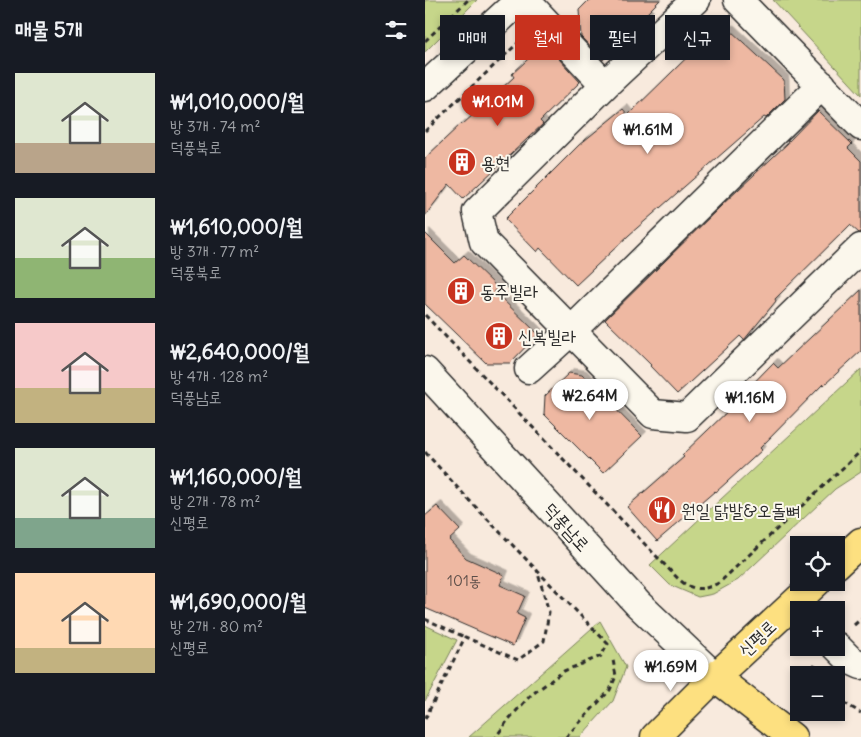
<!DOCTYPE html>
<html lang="ko">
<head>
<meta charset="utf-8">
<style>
  :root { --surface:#171b24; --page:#242831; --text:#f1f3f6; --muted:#9ea1a6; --accent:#c8321e }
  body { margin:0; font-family:Delius,"Poor Story",sans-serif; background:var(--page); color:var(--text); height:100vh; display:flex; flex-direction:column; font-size:19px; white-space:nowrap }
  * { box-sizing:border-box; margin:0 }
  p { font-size:16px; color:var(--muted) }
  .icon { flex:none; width:28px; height:28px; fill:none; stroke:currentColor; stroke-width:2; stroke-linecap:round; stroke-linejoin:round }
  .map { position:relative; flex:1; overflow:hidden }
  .side { display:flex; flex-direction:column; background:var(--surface); width:425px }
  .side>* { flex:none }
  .banner { position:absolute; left:15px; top:15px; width:345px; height:45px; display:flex; gap:10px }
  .controls { position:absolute; left:365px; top:536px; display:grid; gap:10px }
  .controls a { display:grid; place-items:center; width:55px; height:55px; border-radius:0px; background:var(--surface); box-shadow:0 2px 8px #0003; font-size:25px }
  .price { position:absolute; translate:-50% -42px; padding:0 11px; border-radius:18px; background:#fff; color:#222; font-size:16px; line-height:32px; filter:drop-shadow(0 1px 2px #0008) }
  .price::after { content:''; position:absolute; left:50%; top:30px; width:15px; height:11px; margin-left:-8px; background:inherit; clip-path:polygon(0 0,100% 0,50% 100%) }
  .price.active { background:var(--accent); color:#fff }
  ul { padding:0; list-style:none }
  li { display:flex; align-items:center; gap:15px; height:125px; padding:0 15px }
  li span { display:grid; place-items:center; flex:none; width:140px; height:100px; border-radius:0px; color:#555 }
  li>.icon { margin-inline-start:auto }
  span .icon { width:60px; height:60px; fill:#fffc; stroke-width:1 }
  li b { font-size:21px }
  h2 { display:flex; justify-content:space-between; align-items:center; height:60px; padding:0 15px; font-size:21px }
  .chip { padding:0 18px; border-radius:0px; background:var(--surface); box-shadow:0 2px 8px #0003; font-size:18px; line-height:45px }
  .chip.active { background:var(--accent); color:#fff }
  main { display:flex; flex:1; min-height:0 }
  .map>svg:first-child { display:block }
</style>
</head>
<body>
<main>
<section class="side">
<h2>매물 5개<svg class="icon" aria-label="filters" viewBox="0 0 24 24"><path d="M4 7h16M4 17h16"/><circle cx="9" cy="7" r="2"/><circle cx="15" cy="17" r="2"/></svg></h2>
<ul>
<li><span style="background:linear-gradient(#dfe7d0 70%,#b9a48a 0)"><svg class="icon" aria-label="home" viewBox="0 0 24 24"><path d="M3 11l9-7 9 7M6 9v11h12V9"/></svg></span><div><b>₩1,010,000/월</b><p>방 3개 · 74 m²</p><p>덕풍북로</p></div></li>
<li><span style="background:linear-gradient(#dfe7d0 60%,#8fb573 0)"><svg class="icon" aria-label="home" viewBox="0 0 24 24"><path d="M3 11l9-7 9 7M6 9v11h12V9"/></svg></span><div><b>₩1,610,000/월</b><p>방 3개 · 77 m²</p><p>덕풍북로</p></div></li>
<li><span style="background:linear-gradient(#f6c9c9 65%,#c2b280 0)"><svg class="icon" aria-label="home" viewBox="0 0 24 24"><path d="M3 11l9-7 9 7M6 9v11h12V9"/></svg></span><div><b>₩2,640,000/월</b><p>방 4개 · 128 m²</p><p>덕풍남로</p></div></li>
<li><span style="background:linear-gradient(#dfe7d0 70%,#7fa58c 0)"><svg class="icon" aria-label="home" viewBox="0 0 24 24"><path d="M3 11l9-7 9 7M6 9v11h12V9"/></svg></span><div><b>₩1,160,000/월</b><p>방 2개 · 78 m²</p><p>신평로</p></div></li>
<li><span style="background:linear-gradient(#ffd9b3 75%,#c2b280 0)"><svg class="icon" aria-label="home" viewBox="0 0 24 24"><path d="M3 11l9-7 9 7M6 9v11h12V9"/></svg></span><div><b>₩1,690,000/월</b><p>방 2개 · 80 m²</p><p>신평로</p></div></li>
</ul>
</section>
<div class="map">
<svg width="436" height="737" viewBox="0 0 436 737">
  <defs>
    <filter id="shadow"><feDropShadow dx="4.5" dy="-4.5" stdDeviation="0" flood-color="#0004"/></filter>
  </defs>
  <rect width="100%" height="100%" fill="#f8eadd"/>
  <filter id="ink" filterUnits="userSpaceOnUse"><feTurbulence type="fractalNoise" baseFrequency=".02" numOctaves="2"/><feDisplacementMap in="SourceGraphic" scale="10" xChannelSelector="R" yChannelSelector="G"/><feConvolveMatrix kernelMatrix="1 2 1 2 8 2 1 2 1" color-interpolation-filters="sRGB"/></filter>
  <g filter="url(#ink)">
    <!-- green -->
    <path fill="#c6d68a" stroke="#78805a" d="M 0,0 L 52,0 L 0,52 Z
      M 348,0 L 436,0 L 436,95 Z
      M 436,369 L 436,472 L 410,489 L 313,580 L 288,594 L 273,597 L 245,585 L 225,565 Z
      M 175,621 L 201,667 L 188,701 L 155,737 L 44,737 Z
      M 0,625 L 32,640 L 0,701 Z"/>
    <!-- building -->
    <path fill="#eeb8a2" stroke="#2b2b2b" filter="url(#shadow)" d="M 164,0 L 235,0 L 222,13 L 224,15 L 185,55 L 184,54 L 178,60 L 156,37 L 154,10 Z
      M 290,30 L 305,30 L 359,80 L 360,99 L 341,118 L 339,117 L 204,235 L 151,285 L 115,248 L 112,252 L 80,219 L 154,145 L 198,109 L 203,115 Z
      M 123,47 L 155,82 L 115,121 L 118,124 L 38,199 L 24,184 L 0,216 L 0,158 L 36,124 L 37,125 L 89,77 L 87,74 L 115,48 Z
      M 393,111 L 427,144 L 423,148 L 436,161 L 436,233 L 434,233 L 425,225 L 350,299 L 351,301 L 319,340 L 315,336 L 252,394 L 225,366 L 226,365 L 180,320 L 297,205 L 363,143 L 362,141 L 364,140 L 364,141 Z
      M 0,233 L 30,263 L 39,255 L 73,288 L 69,291 L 113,334 L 85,363 L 61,363 L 0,304 Z
      M 436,290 L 436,351 L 399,385 L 398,384 L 335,448 L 337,450 L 291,492 L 290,491 L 232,541 L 202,507 L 259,457 L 257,455 L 307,407 L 306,406 L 348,363 L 353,368 Z
      M 144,373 L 157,375 L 217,436 L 178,473 L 119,414 L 120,396 Z
      M 12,506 L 35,530 L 24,540 L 41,558 L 79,575 L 75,585 L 100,596 L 92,614 L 100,618 L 88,646 L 0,608 L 0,516 Z"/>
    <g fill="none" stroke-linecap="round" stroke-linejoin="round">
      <defs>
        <path id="minor" d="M 100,0 L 180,85 L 52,212 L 59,242 L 228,414 L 262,417 L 436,248
          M 313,0 L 436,126
          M 180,85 L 271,0
          M 0,87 L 95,0
          M 104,369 L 146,331 L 397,85
          M 0,371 L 213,604 L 290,677
          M 411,646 L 425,660 L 436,665"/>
        <path id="major" d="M 411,565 L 436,542
          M 290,677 L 367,737
          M 230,737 L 290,677 L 392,582"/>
      </defs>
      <!-- minor casing -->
      <use href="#minor" stroke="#2b2b2b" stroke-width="31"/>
      <!-- major casing -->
      <use href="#major" stroke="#2b2b2b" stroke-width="31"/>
      <!-- path -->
      <path stroke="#2b2b2b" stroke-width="3" stroke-dasharray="5 4" stroke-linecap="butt" d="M 0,41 L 43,0
        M 0,131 L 96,40
        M 0,315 L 236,561 C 255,580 266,599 295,582 L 436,451
        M 0,452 L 43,499 L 183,644 L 176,656 L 139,671 L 106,695 L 83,720 L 71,737
        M 0,619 L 40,637
        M 429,625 L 436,619
        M 388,675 L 388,668 L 390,664
        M 411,698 L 436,713
        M 0,719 L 40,637 L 93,660 L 119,641 L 124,612 L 112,570
        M 141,737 L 185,690 L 191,676 L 188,660"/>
      <!-- minor -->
      <use href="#minor" stroke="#fbf7ec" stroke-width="28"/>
      <!-- major -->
      <use href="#major" stroke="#fde080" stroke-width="28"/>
    </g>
  </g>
  <!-- icons -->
  <defs>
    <symbol id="building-disc" viewBox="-11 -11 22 22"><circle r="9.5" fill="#c8321e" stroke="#fbf7ec"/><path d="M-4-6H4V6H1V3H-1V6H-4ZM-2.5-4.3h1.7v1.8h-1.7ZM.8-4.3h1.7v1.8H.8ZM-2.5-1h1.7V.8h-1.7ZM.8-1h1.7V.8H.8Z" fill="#fff"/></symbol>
    <symbol id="restaurant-disc" viewBox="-11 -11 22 22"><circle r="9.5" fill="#c8321e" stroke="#fbf7ec"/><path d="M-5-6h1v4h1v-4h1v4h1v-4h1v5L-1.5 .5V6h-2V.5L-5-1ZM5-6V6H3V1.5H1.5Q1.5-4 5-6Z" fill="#fff"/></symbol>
  </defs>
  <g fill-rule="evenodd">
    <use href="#building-disc" x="21" y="146" width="32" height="32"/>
    <use href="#building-disc" x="20" y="275" width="32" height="32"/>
    <use href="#building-disc" x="58" y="320" width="32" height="32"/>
    <use href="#restaurant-disc" x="221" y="494" width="32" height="32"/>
  </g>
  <g text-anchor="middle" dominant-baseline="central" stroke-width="4" stroke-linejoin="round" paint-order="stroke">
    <!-- number labels -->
    <g font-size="15" fill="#5c4e49">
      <text x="39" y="580">101동</text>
    </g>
    <!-- poi labels -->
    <g font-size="18" fill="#2b2b2b" stroke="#fbf7ec" text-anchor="start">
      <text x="56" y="162">용현</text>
      <text x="55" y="291">동주빌라</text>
      <text x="93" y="336">신복빌라</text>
      <text x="256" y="510">원일 닭발&amp;오돌뼈</text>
    </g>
    <!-- street labels -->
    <g font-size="18" fill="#2b2b2b" stroke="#fbf7ec">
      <text transform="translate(142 527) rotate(48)">덕풍남로</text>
      <text transform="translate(332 638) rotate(-43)">신평로</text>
    </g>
  </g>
</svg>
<div class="controls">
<a><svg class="icon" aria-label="locate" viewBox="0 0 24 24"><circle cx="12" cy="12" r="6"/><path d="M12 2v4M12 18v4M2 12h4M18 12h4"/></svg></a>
<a>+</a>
<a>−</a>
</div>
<b class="price active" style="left:73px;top:127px">₩1.01M</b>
<b class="price" style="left:223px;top:155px">₩1.61M</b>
<b class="price" style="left:165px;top:421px">₩2.64M</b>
<b class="price" style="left:325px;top:423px">₩1.16M</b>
<b class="price" style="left:246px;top:692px">₩1.69M</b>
<div class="banner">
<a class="chip">매매</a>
<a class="chip active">월세</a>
<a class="chip">필터</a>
<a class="chip">신규</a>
</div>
</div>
</main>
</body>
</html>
